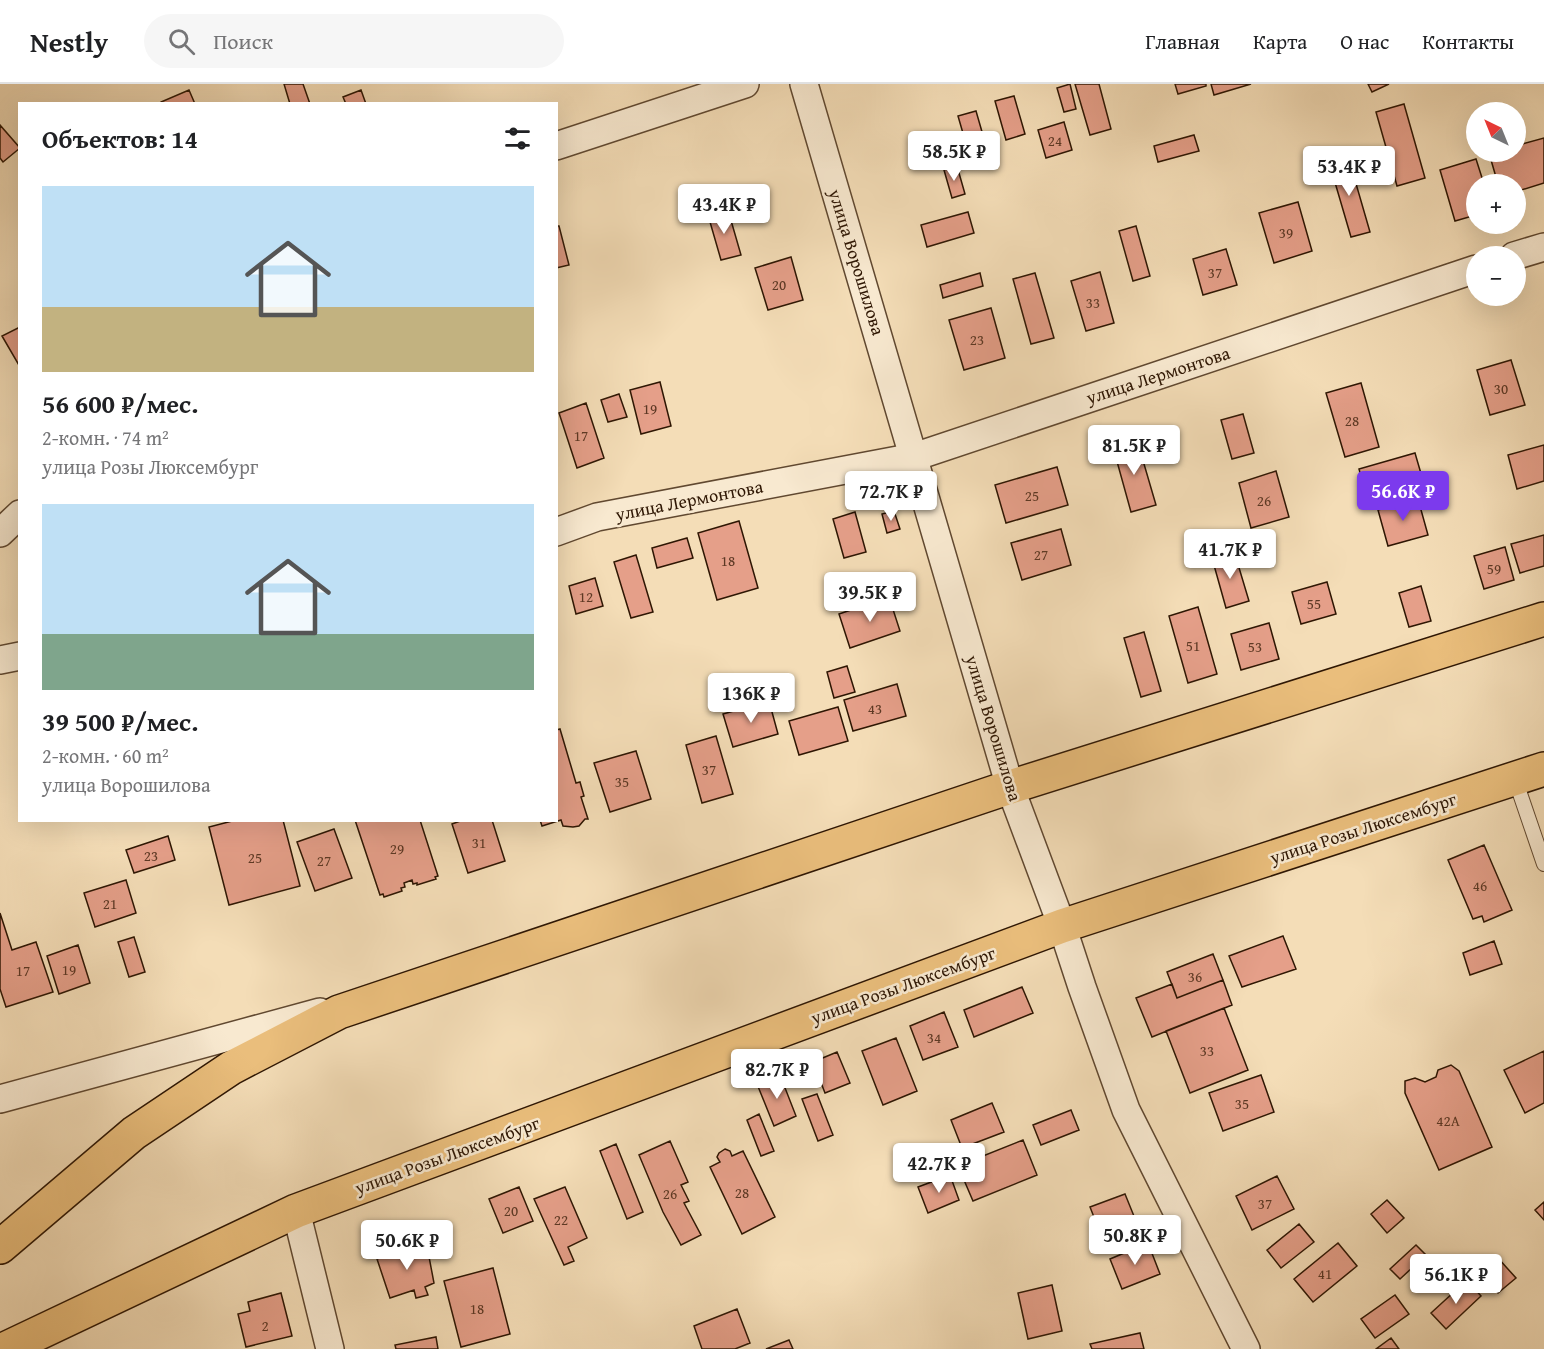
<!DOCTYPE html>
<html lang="ru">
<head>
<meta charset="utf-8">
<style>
  :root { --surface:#fff; --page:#f6f6f6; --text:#202124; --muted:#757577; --line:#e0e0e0; --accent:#7c3aed }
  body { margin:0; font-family:"Gentium Book Plus",serif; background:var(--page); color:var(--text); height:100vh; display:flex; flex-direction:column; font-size:22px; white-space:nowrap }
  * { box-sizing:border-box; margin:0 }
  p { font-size:20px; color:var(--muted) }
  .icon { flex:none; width:33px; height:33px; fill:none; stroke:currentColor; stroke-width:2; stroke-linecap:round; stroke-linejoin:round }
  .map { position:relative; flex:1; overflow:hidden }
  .side { position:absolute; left:18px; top:18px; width:540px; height:720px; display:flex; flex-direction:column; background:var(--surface); border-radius:0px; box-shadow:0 6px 24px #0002 }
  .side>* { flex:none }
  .needle { width:39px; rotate:317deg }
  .controls { position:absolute; left:1466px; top:18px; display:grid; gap:12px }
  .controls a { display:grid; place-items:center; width:60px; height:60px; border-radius:50%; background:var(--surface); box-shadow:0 6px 24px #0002; font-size:30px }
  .price { position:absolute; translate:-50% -51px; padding:0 14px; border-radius:6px; background:#fff; color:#222; font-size:20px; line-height:39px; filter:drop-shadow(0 2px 3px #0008) }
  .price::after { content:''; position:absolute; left:50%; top:36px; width:18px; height:14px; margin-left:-9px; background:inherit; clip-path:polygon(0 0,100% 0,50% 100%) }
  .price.selected { background:var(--accent); color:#fff }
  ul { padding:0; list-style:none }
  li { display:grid; align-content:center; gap:12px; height:318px; padding:0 24px }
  li span { display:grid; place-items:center; height:186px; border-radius:0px; color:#555 }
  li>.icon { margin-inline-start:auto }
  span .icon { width:108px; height:108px; fill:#fffc; stroke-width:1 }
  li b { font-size:26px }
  h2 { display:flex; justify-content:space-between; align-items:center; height:72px; padding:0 24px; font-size:26px }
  header { display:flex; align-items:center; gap:36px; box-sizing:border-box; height:84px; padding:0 30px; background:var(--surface); border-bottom:2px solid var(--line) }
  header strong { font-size:28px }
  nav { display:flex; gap:33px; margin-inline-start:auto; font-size:21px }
  .search { width:420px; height:54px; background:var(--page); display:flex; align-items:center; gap:15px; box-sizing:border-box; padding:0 21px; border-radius:33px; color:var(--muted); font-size:22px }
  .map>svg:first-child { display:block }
</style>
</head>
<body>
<header>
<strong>Nestly</strong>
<div class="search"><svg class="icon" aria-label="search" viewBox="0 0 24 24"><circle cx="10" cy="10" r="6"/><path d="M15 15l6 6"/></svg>Поиск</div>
<nav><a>Главная</a><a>Карта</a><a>О нас</a><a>Контакты</a></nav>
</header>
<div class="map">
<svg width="1544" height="1265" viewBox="0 0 1544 1265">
  <rect width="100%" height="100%" fill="#f4ddb7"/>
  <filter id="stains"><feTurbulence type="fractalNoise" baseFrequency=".00333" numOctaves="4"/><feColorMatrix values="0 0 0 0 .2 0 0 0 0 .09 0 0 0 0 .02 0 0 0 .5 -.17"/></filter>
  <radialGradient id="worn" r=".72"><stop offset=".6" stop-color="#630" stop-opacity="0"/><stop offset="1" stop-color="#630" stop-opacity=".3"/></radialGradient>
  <!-- building -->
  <path fill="#e59f89" stroke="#2e1603" stroke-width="1.5" d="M 284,0 L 303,0 L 310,20 L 290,20 Z
    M 1070,0 L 1076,25 L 1064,28 L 1057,4 Z
    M 1075,0 L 1099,0 L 1111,45 L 1090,51 Z
    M 1175,0 L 1206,0 L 1206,2 L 1178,10 Z
    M 1211,0 L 1251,0 L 1214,11 Z
    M 1368,0 L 1389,0 L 1372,8 Z
    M 189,6 L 195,20 L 161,20 L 161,18 Z
    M 361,6 L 366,20 L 346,20 L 343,13 Z
    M 1014,12 L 1025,50 L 1006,56 L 995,17 Z
    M 1404,20 L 1425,94 L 1397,102 L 1376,28 Z
    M 976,27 L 989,72 L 971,77 L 958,32 Z
    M 1064,38 L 1072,66 L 1046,74 L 1038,46 Z
    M 0,41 L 20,64 L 3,78 L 0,74 Z
    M 1194,51 L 1199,67 L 1158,78 L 1154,62 Z
    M 1544,54 L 1544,99 L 1515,108 L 1515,100 L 1498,100 L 1489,69 L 1496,68 L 1515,68 L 1515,62 Z
    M 1348,72 L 1370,148 L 1351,153 L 1329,78 Z
    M 1476,75 L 1484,100 L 1476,100 L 1476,131 L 1455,137 L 1440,86 Z
    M 957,82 L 965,110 L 952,114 L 944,86 Z
    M 1298,118 L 1312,167 L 1274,179 L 1259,129 Z
    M 728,126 L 741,171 L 721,176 L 708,131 Z
    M 968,128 L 974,149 L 927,163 L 921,141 Z
    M 556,142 L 559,142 L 569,181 L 556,184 Z
    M 1136,142 L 1150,192 L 1133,197 L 1119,147 Z
    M 1226,165 L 1237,201 L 1203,211 L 1193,175 Z
    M 791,173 L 803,216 L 768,226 L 755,184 Z
    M 1100,188 L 1114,239 L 1086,247 L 1071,197 Z
    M 980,189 L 983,202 L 943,214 L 940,201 Z
    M 1035,189 L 1054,254 L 1031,260 L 1013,195 Z
    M 991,224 L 1005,274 L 964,286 L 949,236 Z
    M 20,243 L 20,283 L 2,252 Z
    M 1511,276 L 1525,321 L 1490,331 L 1477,286 Z
    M 660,298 L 671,342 L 641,350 L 630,306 Z
    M 1361,299 L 1379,363 L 1345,373 L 1326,309 Z
    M 619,310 L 627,333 L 608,338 L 601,316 Z
    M 586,319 L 604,374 L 577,384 L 559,329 Z
    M 1243,330 L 1254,369 L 1232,375 L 1221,336 Z
    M 1137,356 L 1156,421 L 1131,428 L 1113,363 Z
    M 1544,361 L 1544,397 L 1517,405 L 1508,371 Z
    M 1415,369 L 1422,393 L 1366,410 L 1359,385 Z
    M 1057,383 L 1068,421 L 1006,439 L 995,401 Z
    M 1276,387 L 1289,433 L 1251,444 L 1239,399 Z
    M 1418,415 L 1428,451 L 1388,462 L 1378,426 Z
    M 894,427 L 900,445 L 887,449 L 882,430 Z
    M 855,428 L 866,468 L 844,474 L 833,435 Z
    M 739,437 L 758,504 L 717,516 L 698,449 Z
    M 1061,445 L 1071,481 L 1022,496 L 1011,459 Z
    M 1544,451 L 1544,482 L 1520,489 L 1511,460 Z
    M 687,454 L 693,474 L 657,484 L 652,464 Z
    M 1505,463 L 1514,496 L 1484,505 L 1474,472 Z
    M 1234,467 L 1249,517 L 1226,524 L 1212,474 Z
    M 636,471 L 653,528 L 631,534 L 614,478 Z
    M 595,494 L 603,522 L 576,530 L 569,502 Z
    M 1327,498 L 1336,530 L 1301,540 L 1292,508 Z
    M 1421,502 L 1431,537 L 1409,543 L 1399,509 Z
    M 889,513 L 900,547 L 850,564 L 839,530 Z
    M 1198,523 L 1217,590 L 1188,599 L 1169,532 Z
    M 1269,539 L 1279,575 L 1241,586 L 1231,550 Z
    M 1144,548 L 1161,607 L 1141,613 L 1124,554 Z
    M 847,582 L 855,608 L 834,614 L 827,588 Z
    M 897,600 L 906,632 L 853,647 L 844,616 Z
    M 769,617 L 778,650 L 733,663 L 723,630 Z
    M 838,623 L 848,657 L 799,671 L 789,637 Z
    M 560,645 L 576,699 L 580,698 L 584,712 L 581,713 L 588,735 L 585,735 L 579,742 L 573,743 L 563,742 L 561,736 L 542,742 L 540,736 L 556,736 L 556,646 Z
    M 716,652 L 733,710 L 702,719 L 686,661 Z
    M 636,667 L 651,715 L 610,728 L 594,679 Z
    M 236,736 L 283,736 L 300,802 L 229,821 L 209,743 Z
    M 355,736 L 420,736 L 438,792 L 435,793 L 436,795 L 417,801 L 417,799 L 413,800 L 412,796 L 404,799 L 405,803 L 401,804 L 402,807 L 384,813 L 383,810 L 380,811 Z
    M 463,736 L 492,736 L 505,777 L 468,789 L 452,740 Z
    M 334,745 L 352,794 L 315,807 L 297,758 Z
    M 168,752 L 175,776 L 134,789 L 126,766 Z
    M 1484,761 L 1512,826 L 1484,838 L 1482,832 L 1473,835 L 1448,776 Z
    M 126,796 L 136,829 L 95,843 L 84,809 Z
    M 0,829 L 12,866 L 36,858 L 53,908 L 6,923 L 0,905 Z
    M 1283,852 L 1296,885 L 1242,903 L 1229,872 Z
    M 134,853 L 145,888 L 129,893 L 118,858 Z
    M 1494,857 L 1502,880 L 1470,891 L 1463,869 Z
    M 78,861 L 90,899 L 59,910 L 47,872 Z
    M 1213,870 L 1223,896 L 1177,914 L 1167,888 Z
    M 1223,896 L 1232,921 L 1152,953 L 1136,914 L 1172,900 L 1177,914 Z
    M 1022,903 L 1033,929 L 974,953 L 964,926 Z
    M 1224,924 L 1248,986 L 1190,1009 L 1166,947 Z
    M 944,928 L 958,963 L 923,976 L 910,942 Z
    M 896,954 L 917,1007 L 883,1021 L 862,967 Z
    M 1544,967 L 1544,1019 L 1525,1029 L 1504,986 Z
    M 837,968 L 850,999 L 825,1009 L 813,978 Z
    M 1451,981 L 1459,987 L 1492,1063 L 1439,1086 L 1405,1009 L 1405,997 L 1415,994 L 1425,998 L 1436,993 L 1438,986 Z
    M 780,991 L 796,1032 L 774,1042 L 757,1000 Z
    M 1261,991 L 1274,1028 L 1223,1047 L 1209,1009 Z
    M 817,1010 L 833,1051 L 818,1057 L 802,1015 Z
    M 992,1019 L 1004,1048 L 962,1064 L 951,1036 Z
    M 1071,1026 L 1079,1046 L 1041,1061 L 1033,1041 Z
    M 759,1030 L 774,1067 L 761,1072 L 747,1036 Z
    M 1023,1056 L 1037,1091 L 973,1117 L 958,1082 Z
    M 670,1057 L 688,1098 L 681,1101 L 689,1117 L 684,1119 L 701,1151 L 681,1161 L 663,1128 L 639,1071 Z
    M 616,1060 L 643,1128 L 627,1135 L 600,1067 Z
    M 725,1065 L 730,1067 L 732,1072 L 743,1067 L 775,1133 L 742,1150 L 710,1083 L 720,1078 L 717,1073 L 719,1069 Z
    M 950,1091 L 959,1116 L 928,1129 L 918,1103 Z
    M 1277,1092 L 1294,1125 L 1252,1146 L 1236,1112 Z
    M 519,1103 L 533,1137 L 503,1149 L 489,1115 Z
    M 565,1103 L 587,1154 L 568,1163 L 574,1177 L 564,1181 L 534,1115 Z
    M 1125,1110 L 1138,1142 L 1103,1156 L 1090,1123 Z
    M 1387,1116 L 1404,1134 L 1387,1149 L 1371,1130 Z
    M 1544,1118 L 1544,1136 L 1535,1126 Z
    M 1299,1140 L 1314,1158 L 1281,1184 L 1267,1166 Z
    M 426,1157 L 434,1199 L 425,1203 L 428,1211 L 416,1214 L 414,1206 L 390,1214 L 377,1175 Z
    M 1148,1159 L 1160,1190 L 1122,1205 L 1110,1175 Z
    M 1338,1159 L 1357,1182 L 1313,1218 L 1294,1195 Z
    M 1416,1161 L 1426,1171 L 1400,1195 L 1390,1185 Z
    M 1498,1174 L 1516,1194 L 1498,1209 L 1481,1189 Z
    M 493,1184 L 510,1250 L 461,1263 L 444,1197 Z
    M 1467,1196 L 1481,1212 L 1446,1245 L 1431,1229 Z
    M 1052,1201 L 1062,1247 L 1028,1255 L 1018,1209 Z
    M 281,1209 L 292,1252 L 246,1263 L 238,1230 L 250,1227 L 248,1218 Z
    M 1395,1211 L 1409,1230 L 1375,1254 L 1361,1235 Z
    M 737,1225 L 750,1259 L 735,1265 L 702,1265 L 694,1242 Z
    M 1140,1249 L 1144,1265 L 1092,1265 L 1090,1260 Z
    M 436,1253 L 438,1265 L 396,1265 L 395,1261 Z
    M 1391,1254 L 1399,1265 L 1376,1265 Z
    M 789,1256 L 793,1265 L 766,1265 Z"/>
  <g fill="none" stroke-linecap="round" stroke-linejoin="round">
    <defs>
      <path id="service" d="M 1515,695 L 1544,780"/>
      <path id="minor" d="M 804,0 L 1010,703 L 1062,842 L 1082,903 L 1126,1026 L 1246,1265
        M 556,62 L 745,0
        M 1514,172 L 1544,163
        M 556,448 L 597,433 L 914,373 L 1476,185
        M 0,449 L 20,430
        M 0,576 L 20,572
        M 0,1015 L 320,928
        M 296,1127 L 330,1265"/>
      <path id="primary" d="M 0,1163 L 134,1049 L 231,984 L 339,928 L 1010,703 L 1544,535
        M 5,1265 L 296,1127 L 1062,842 L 1544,685"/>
    </defs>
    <!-- service casing -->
    <use href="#service" stroke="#604830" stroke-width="16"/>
    <!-- minor casing -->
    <use href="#minor" stroke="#604830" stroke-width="30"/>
    <!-- primary casing -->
    <use href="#primary" stroke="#2e1603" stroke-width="36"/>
    <!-- service -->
    <use href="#service" stroke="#f8e9d0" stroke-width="14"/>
    <!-- minor -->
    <use href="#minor" stroke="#f8e9d0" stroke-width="27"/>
    <!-- primary -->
    <use href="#primary" stroke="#eabe7c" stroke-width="33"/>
  </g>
  <g text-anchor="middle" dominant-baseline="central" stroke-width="5" stroke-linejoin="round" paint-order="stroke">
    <!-- number labels -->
    <g font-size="15" fill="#5c3824">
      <text x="1055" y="56">24</text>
      <text x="1286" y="148">39</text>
      <text x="1215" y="188">37</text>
      <text x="779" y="200">20</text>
      <text x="1093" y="218">33</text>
      <text x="977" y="255">23</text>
      <text x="1501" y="304">30</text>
      <text x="650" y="324">19</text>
      <text x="1352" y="336">28</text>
      <text x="581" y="351">17</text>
      <text x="1032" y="411">25</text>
      <text x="1264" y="416">26</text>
      <text x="1041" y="470">27</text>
      <text x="728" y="476">18</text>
      <text x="1494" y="484">59</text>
      <text x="586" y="512">12</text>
      <text x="1314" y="519">55</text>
      <text x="1193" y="561">51</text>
      <text x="1255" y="562">53</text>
      <text x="875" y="624">43</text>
      <text x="709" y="685">37</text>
      <text x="622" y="697">35</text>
      <text x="479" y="758">31</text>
      <text x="397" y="764">29</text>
      <text x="151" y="771">23</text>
      <text x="255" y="773">25</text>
      <text x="324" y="776">27</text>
      <text x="1480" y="801">46</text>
      <text x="110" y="819">21</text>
      <text x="69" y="885">19</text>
      <text x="23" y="886">17</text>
      <text x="1195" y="892">36</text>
      <text x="934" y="953">34</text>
      <text x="1207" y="966">33</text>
      <text x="1242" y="1019">35</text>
      <text x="1448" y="1036">42А</text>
      <text x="742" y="1108">28</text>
      <text x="670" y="1109">26</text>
      <text x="1265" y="1119">37</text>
      <text x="511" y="1126">20</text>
      <text x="561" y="1135">22</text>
      <text x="1325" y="1189">41</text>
      <text x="477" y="1224">18</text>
      <text x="265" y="1241">2</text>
    </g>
    <!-- street labels -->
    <g font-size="18" fill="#2e1603" stroke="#f8e9d0">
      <text transform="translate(857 178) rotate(73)">улица Ворошилова</text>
      <text transform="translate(1158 291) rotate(-18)">улица Лермонтова</text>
      <text transform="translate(689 416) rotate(-11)">улица Лермонтова</text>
      <text transform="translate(994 644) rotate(73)">улица Ворошилова</text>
      <text transform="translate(1363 744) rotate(-18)">улица Розы Люксембург</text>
      <text transform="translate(903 901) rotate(-20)">улица Розы Люксембург</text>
      <text transform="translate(447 1071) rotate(-20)">улица Розы Люксембург</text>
    </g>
  </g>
  <rect width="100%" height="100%" filter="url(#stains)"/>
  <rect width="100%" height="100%" fill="url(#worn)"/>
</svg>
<div class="controls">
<a><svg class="needle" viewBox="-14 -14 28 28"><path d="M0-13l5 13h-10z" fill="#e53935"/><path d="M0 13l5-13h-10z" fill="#757577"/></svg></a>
<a>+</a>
<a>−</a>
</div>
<b class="price" style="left:954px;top:98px">58.5K ₽</b>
<b class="price" style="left:1349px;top:113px">53.4K ₽</b>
<b class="price" style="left:724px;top:151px">43.4K ₽</b>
<b class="price" style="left:1134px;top:392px">81.5K ₽</b>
<b class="price" style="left:891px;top:438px">72.7K ₽</b>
<b class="price selected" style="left:1403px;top:438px">56.6K ₽</b>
<b class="price" style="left:1230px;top:496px">41.7K ₽</b>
<b class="price" style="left:870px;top:539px">39.5K ₽</b>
<b class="price" style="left:751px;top:640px">136K ₽</b>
<b class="price" style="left:777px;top:1016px">82.7K ₽</b>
<b class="price" style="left:939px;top:1110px">42.7K ₽</b>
<b class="price" style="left:1135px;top:1182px">50.8K ₽</b>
<b class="price" style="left:407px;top:1187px">50.6K ₽</b>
<b class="price" style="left:1456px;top:1221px">56.1K ₽</b>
<section class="side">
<h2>Объектов: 14<svg class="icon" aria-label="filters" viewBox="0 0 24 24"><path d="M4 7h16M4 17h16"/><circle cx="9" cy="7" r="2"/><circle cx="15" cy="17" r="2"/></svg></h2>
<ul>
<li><span style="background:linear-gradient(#bfe0f5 65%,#c2b280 0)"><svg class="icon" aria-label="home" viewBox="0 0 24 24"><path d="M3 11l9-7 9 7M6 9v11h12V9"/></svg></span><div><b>56 600 ₽/мес.</b><p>2-комн. · 74 m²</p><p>улица Розы Люксембург</p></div></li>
<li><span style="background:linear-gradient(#bfe0f5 70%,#7fa58c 0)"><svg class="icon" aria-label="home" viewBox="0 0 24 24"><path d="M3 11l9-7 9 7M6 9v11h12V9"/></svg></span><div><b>39 500 ₽/мес.</b><p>2-комн. · 60 m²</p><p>улица Ворошилова</p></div></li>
</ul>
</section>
</div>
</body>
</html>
